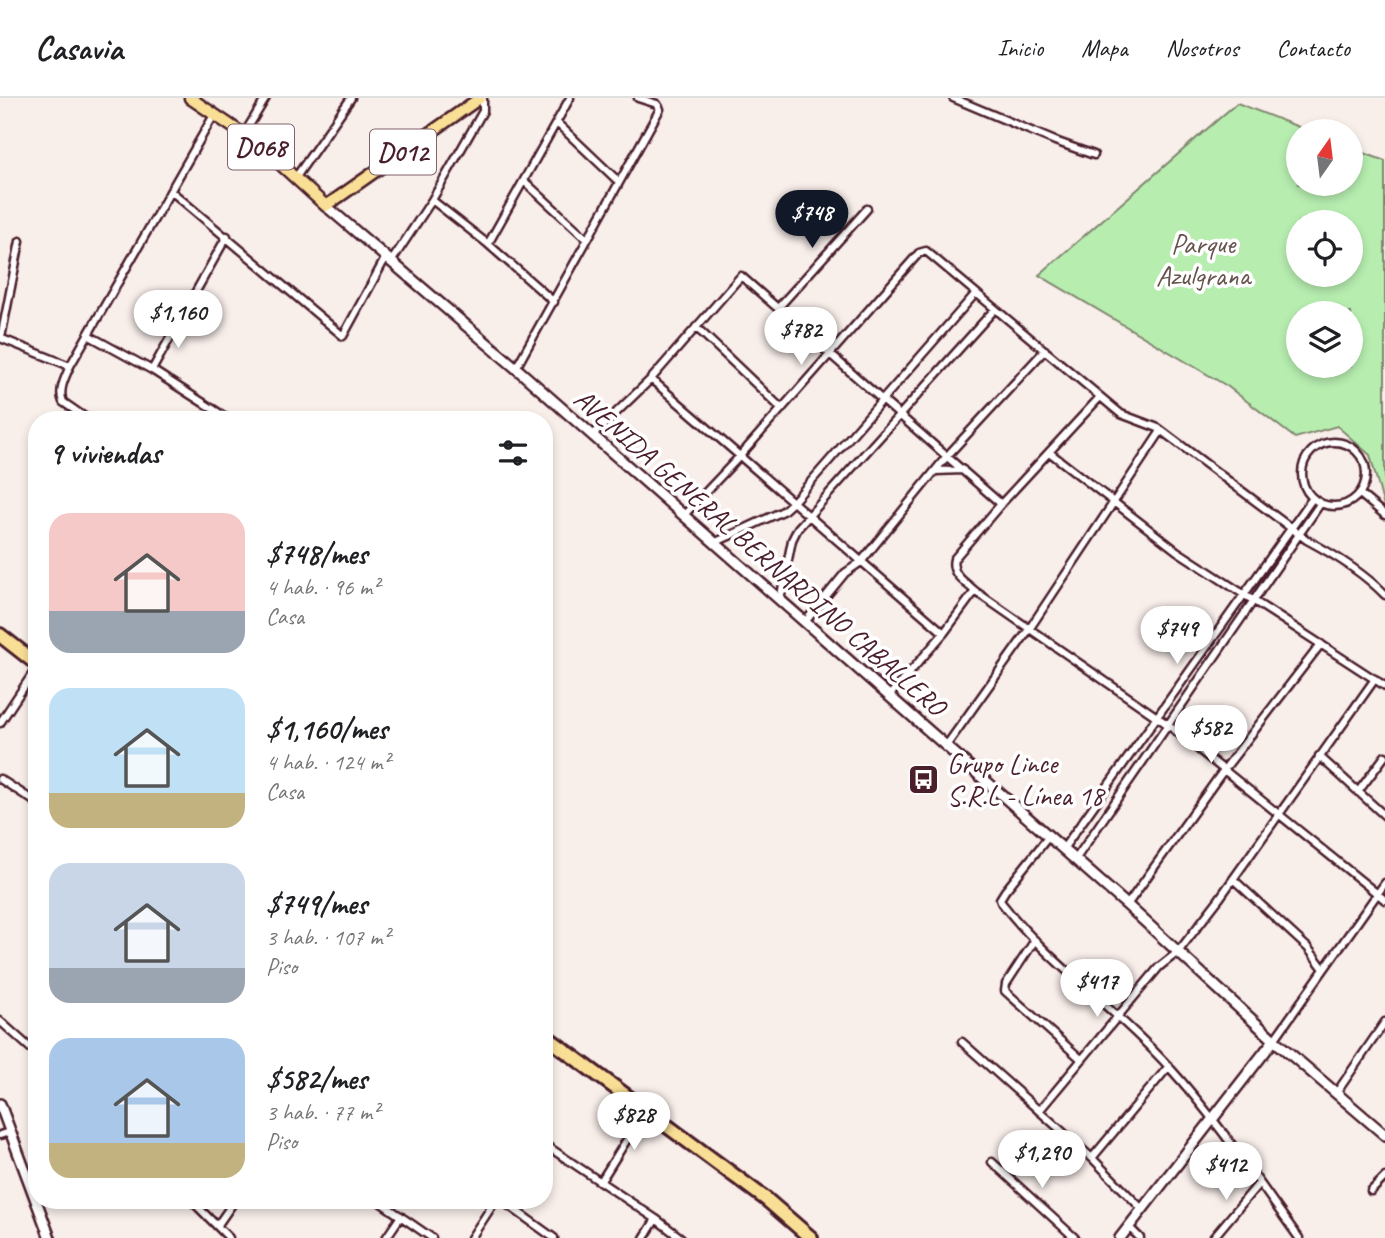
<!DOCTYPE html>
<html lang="es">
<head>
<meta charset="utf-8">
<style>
  :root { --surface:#fff; --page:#f6f6f6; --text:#202124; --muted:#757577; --line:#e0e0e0; --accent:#111827 }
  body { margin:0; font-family:Caveat,sans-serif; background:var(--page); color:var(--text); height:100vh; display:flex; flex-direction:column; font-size:26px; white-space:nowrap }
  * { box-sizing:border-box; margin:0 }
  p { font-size:23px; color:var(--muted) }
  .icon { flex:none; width:38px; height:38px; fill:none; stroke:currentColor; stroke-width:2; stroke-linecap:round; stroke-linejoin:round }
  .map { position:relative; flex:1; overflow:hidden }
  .panel { position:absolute; left:28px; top:313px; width:525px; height:798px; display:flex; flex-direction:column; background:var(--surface); border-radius:28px; box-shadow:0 4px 10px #0003 }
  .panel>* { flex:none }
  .needle { width:46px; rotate:14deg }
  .fabs { position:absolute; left:1286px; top:21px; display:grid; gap:14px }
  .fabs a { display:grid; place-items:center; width:77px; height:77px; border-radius:50%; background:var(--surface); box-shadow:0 4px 10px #0003; font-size:35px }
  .price { position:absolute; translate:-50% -60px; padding:0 16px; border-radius:24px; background:#fff; color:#222; font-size:23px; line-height:46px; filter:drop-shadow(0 2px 4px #0008) }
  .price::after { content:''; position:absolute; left:50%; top:42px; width:21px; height:16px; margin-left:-10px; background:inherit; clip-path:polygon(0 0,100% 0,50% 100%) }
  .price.on { background:var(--accent); color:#fff }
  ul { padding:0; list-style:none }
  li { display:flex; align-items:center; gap:21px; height:175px; padding:0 21px }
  li span { display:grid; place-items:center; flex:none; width:196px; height:140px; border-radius:21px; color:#555 }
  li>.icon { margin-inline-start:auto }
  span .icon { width:84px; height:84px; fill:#fffc; stroke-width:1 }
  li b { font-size:30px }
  h2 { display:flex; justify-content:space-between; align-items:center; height:84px; padding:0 21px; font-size:30px }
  header { display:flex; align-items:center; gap:42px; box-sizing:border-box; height:98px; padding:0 35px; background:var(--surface); border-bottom:2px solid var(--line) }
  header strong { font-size:33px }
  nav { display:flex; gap:38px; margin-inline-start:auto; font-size:24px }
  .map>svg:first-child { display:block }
</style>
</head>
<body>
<header>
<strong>Casavia</strong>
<nav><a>Inicio</a><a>Mapa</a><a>Nosotros</a><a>Contacto</a></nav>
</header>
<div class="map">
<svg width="1385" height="1140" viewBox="0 0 1385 1140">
  <rect width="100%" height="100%" fill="#f8eeea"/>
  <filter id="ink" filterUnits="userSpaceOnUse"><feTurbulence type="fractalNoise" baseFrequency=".0143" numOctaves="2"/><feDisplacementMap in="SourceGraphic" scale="14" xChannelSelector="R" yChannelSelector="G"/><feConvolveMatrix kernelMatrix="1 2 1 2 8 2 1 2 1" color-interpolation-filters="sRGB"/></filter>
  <g filter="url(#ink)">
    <!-- green -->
    <path fill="#b7eeb0" stroke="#80866e" stroke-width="2" fill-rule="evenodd" d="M 1237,5 L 1309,33 L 1298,33 L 1298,86 L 1351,86 L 1351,50 L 1385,63 L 1385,412 L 1370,357 L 1337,328 L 1295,340 L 1227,288 L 1039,177 ZM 1298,124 L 1351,124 L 1351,177 L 1298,177 ZM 1298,215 L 1351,215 L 1351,268 L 1298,268 Z"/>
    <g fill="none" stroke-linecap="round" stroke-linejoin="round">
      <defs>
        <path id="street" d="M 953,0 L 1055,43 L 1094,57
          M 557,25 L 618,83
          M 244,36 L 266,0
          M 296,79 L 351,0
          M 524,83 L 587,141
          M 171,93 L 343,238 L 386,159
          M 432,102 L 488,146 L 554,204
          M 488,146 L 570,0
          M 391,164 L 432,102 L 483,13 L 483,0
          M 778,210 L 867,111
          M 696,229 L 782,311
          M 88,237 L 152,272 L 227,138
          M 0,240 L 70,268
          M 1,240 L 20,143
          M 516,270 L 660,11 L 657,6 L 638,0
          M 152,272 L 230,322
          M 651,281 L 944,535
          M 1100,299 L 1001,406 L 954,461 C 950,476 965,484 975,493 L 1167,626 L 1385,802
          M 89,322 L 63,304 C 58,292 65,280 70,268 L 214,17
          M 593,337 L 651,281 L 741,178 L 1001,406
          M1302 376a32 32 0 1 1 64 0a32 32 0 1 1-64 0Z
          M 1049,354 L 1177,453 L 1385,588
          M 935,373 L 963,372
          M 1360,396 L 1385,417
          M 684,417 L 739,359 L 919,155 L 926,153 L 1121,316 L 1158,330 L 1307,442 C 1335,457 1363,474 1385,497
          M 714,445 L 783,413 L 793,404 L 976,195
          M 780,502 L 792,442 L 798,430 L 995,211
          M 805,524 L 845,475 L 861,464 L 947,358 L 1045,252
          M 889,598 L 944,535 L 975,493
          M 0,625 L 37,569
          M 946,648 L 1030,530 L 1161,333
          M 1319,658 L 1385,718
          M 0,681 L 37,705
          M 1358,694 L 1385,658
          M 1049,738 L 1005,793 L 1000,801 L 1001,804 C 1049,866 1117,911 1169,969 C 1217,1022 1257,1082 1299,1140
          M 1063,751 L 1312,401
          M 1075,762 L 1320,406
          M 1233,781 L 1308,850 L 1324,871
          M 1127,807 L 1223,673 L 1321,546
          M 1035,842 L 1006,886 L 1005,893 L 1081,961
          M 0,923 L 37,956
          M 1274,942 L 1385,785
          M 962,944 L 1092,1060 L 1143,1112
          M 1337,994 L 1385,924
          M 1039,1013 L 1159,869 L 1178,854 L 1219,801 L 1375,581
          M 0,1037 L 9,1034
          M 544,1046 L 656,1121 L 681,1140
          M 1092,1060 L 1169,968
          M 992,1064 L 1075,1140
          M 601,1083 L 646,1011
          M 1371,1093 L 1385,1079
          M 191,1102 L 229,1140
          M 377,1102 L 432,1140
          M 501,1102 L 554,1140
          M 217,1128 L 235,1102
          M 1129,1129 L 1140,1140
          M 386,1140 L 401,1118
          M 471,1140 L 496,1102
          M 644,1140 L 656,1121
          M 1213,1140 L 1259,1085"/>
        <path id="secondary" d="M 326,108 L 516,270 L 1127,807 L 1274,942 L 1385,1037
          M 0,1006 L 50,1140
          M 1120,1140 L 1274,942"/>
        <path id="primary" d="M 190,0 L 258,46 L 326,108 L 480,0"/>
        <path id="highway" d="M 0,537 L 37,566
          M 544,937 L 766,1101 L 811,1140"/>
      </defs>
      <!-- street casing -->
      <use href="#street" stroke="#4a1f2b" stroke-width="11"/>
      <!-- secondary casing -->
      <use href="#secondary" stroke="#4a1f2b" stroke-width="14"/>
      <!-- primary casing -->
      <use href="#primary" stroke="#4a1f2b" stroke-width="15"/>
      <!-- highway casing -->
      <use href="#highway" stroke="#4a1f2b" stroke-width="18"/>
      <!-- street -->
      <use href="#street" stroke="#fff" stroke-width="6"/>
      <!-- secondary -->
      <use href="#secondary" stroke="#fff" stroke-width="9"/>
      <!-- primary -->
      <use href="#primary" stroke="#f9df96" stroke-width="10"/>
      <!-- highway -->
      <use href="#highway" stroke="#f9df96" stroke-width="12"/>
    </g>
  </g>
  <!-- icons -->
  <defs>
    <symbol id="bus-square" viewBox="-11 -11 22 22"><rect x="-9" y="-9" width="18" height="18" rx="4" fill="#4a1f2b" stroke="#fff"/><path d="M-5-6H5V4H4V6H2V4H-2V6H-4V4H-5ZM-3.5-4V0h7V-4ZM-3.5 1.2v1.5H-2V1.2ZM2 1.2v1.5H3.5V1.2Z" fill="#fff"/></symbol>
  </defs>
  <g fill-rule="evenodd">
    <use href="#bus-square" x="906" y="664" width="35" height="35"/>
  </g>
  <g text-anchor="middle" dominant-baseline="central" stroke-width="7" stroke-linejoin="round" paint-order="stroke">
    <!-- shield labels -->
    <g fill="#fff" stroke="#80626b" stroke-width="2">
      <rect x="228" y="26.5" width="66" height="45" rx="5"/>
      <rect x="370" y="31.5" width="66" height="45" rx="5"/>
    </g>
    <g font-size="26" font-weight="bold" fill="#4a1f2b">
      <text x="261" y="49">D068</text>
      <text x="403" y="54">D012</text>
    </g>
    <!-- park labels -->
    <g font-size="28" fill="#65534c" stroke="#fff">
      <text x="1203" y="145">Parque<tspan x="1203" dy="32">Azulgrana</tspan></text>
    </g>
    <!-- street labels -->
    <g font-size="28" fill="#4a1f2b" stroke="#fff">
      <text transform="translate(760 454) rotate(41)">AVENIDA GENERAL BERNARDINO CABALLERO</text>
    </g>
    <!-- poi labels -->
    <g font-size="28" fill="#4a1f2b" stroke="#fff" text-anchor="start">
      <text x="947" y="665">Grupo Lince<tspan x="947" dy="32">S.R.L - Línea 18</tspan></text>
    </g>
  </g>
</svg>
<div class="fabs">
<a><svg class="needle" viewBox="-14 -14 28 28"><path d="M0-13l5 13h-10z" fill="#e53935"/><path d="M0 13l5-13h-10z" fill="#757577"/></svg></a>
<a><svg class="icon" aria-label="locate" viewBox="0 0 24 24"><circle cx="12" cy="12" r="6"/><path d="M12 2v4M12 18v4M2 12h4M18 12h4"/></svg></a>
<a><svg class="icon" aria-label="layers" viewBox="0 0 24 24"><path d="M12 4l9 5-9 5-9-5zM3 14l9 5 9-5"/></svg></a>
</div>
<b class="price on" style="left:812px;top:152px">$748</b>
<b class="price" style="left:178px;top:252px">$1,160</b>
<b class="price" style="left:801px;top:269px">$782</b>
<b class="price" style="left:1177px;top:568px">$749</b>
<b class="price" style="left:1211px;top:667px">$582</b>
<b class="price" style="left:1097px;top:921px">$417</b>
<b class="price" style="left:634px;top:1054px">$828</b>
<b class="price" style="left:1042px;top:1092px">$1,290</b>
<b class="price" style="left:1226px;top:1104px">$412</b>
<section class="panel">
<h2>9 viviendas<svg class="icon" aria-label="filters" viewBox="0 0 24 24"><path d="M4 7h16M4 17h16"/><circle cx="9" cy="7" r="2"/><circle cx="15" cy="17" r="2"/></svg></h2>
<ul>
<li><span style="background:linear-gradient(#f6c9c9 70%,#9aa5b1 0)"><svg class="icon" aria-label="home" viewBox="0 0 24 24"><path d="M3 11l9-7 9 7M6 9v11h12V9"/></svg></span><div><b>$748/mes</b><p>4 hab. · 96 m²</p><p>Casa</p></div></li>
<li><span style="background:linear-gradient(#bfe0f5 75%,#c2b280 0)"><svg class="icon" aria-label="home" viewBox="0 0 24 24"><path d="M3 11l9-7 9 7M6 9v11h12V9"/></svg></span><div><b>$1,160/mes</b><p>4 hab. · 124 m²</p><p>Casa</p></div></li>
<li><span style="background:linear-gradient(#c9d6e8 75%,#9aa5b1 0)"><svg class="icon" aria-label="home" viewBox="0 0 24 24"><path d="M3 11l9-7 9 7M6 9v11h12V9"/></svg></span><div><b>$749/mes</b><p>3 hab. · 107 m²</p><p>Piso</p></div></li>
<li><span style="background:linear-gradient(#a9c7e8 75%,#c2b280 0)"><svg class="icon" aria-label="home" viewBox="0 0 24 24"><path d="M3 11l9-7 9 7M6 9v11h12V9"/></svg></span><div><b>$582/mes</b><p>3 hab. · 77 m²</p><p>Piso</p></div></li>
</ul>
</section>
</div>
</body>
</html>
